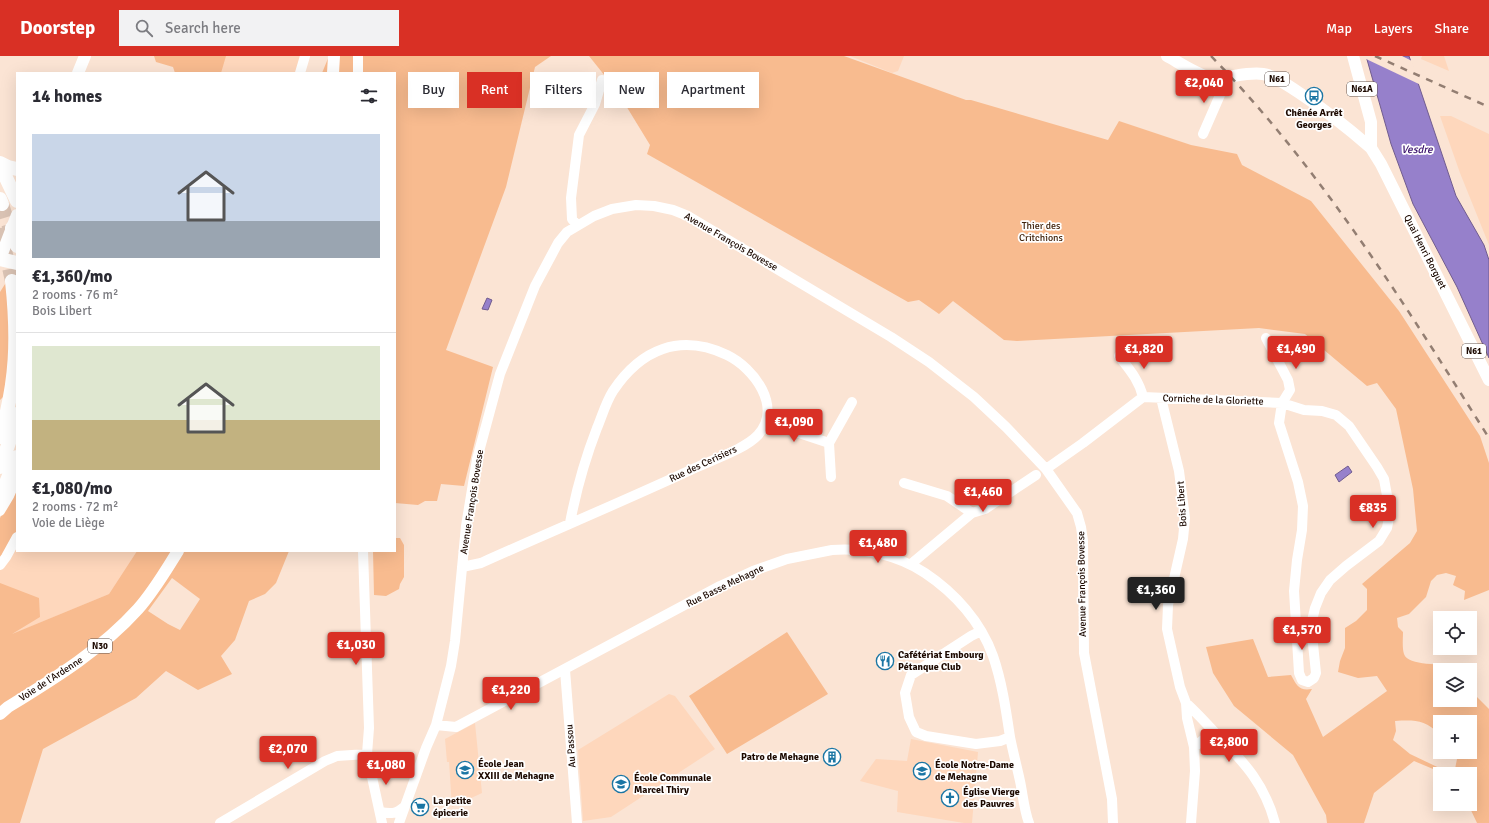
<!DOCTYPE html>
<html lang="en">
<head>
<meta charset="utf-8">
<style>
  :root { --surface:#fff; --page:#f2f2f3; --text:#2b2b33; --muted:#7c7c81; --line:#e1e1e2; --accent:#d93025 }
  body { margin:0; font-family:Signika,sans-serif; background:var(--page); color:var(--text); height:100vh; display:flex; flex-direction:column; font-size:15px; white-space:nowrap }
  * { box-sizing:border-box; margin:0 }
  p { font-size:13px; color:var(--muted) }
  .icon { flex:none; width:22px; height:22px; fill:none; stroke:currentColor; stroke-width:2; stroke-linecap:round; stroke-linejoin:round }
  .map { position:relative; flex:1; overflow:hidden }
  .sheet { position:absolute; left:16px; top:16px; width:380px; height:480px; display:flex; flex-direction:column; background:var(--surface); border-radius:0px; box-shadow:0 4px 16px #0002 }
  .sheet>* { flex:none }
  .hud { position:absolute; left:408px; top:16px; width:380px; height:36px; display:flex; gap:8px }
  .fabs { position:absolute; left:1433px; top:555px; display:grid; gap:8px }
  .fabs a { display:grid; place-items:center; width:44px; height:44px; border-radius:0px; background:var(--surface); box-shadow:0 4px 16px #0002; font-size:20px }
  .price { position:absolute; translate:-50% -34px; padding:0 9px; border-radius:4px; background:var(--accent); color:#fff; font-size:13px; line-height:26px; filter:drop-shadow(0 1px 2px #0008) }
  .price::after { content:''; position:absolute; left:50%; top:24px; width:12px; height:9px; margin-left:-6px; background:inherit; clip-path:polygon(0 0,100% 0,50% 100%) }
  .price.on { background:#222; color:#fff }
  ul { padding:0; list-style:none }
  li { display:grid; align-content:center; gap:8px; height:212px; padding:0 16px }
  li+li { border-top:1px solid var(--line) }
  li span { display:grid; place-items:center; height:124px; border-radius:0px; color:#555 }
  li>.icon { margin-inline-start:auto }
  span .icon { width:72px; height:72px; fill:#fffc; stroke-width:1 }
  li b { font-size:17px }
  h2 { display:flex; justify-content:space-between; align-items:center; height:48px; padding:0 16px; font-size:17px }
  .tag { padding:0 14px; border-radius:0px; background:var(--surface); box-shadow:0 4px 16px #0002; font-size:14px; line-height:36px }
  .tag.on { background:var(--accent); color:#fff }
  header { display:flex; align-items:center; gap:24px; box-sizing:border-box; height:56px; padding:0 20px; background:var(--accent); color:#fff }
  header strong { font-size:19px }
  nav { display:flex; gap:22px; margin-inline-start:auto; font-size:14px }
  .search { width:280px; height:36px; background:var(--page); display:flex; align-items:center; gap:10px; box-sizing:border-box; padding:0 14px; border-radius:0px; color:var(--muted); font-size:15px }
  .map>svg:first-child { display:block }
</style>
</head>
<body>
<header>
<strong>Doorstep</strong>
<div class="search"><svg class="icon" aria-label="search" viewBox="0 0 24 24"><circle cx="10" cy="10" r="6"/><path d="M15 15l6 6"/></svg>Search here</div>
<nav><a>Map</a><a>Layers</a><a>Share</a></nav>
</header>
<div class="map">
<svg width="1489" height="767" viewBox="0 0 1489 767">
  <rect width="100%" height="100%" fill="#fbe4d4"/>
  <!-- built -->
  <path fill="#fed7bc" d="M 205,0 L 309,0 L 305,17 L 200,17 Z
    M 850,0 L 904,0 L 898,15 L 892,17 Z
    M 1422,0 L 1444,0 L 1449,15 L 1421,3 Z
    M 1440,60 L 1451,60 L 1489,78 L 1489,189 L 1460,117 Z
    M 17,443 L 17,495 L 137,495 L 109,538 L 8,580 L 0,578 L 0,473 Z
    M 669,638 L 675,640 L 715,693 L 611,761 L 583,765 L 578,694 Z
    M 475,667 L 482,737 L 452,751 L 449,706 L 447,706 L 445,683 Z
    M 911,683 L 978,696 L 972,767 L 964,767 L 897,756 L 898,735 L 860,725 L 876,703 L 907,705 Z"/>
  <!-- green -->
  <path fill="#f8bb8f" fill-rule="evenodd" d="M 154,0 L 226,0 L 221,17 L 175,17 L 173,11 L 156,6 Z
    M 329,0 L 551,0 L 535,11 L 506,131 L 446,294 L 493,311 L 464,430 L 441,428 L 437,445 L 425,445 L 418,449 L 395,447 L 395,17 L 322,17 Z
    M 589,0 L 844,0 L 966,44 L 971,44 L 1108,84 L 1119,65 L 1191,89 L 1237,98 L 1242,109 L 1311,145 L 1399,255 L 1480,380 L 1489,407 L 1489,534 L 1464,544 L 1465,535 L 1453,529 L 1456,520 L 1446,517 L 1437,519 L 1431,525 L 1426,541 L 1409,558 L 1397,562 L 1398,571 L 1403,576 C 1403,582 1402,592 1404,598 C 1408,611 1443,606 1455,612 L 1456,614 L 1440,614 L 1440,644 L 1470,644 L 1470,634 L 1489,653 L 1489,767 L 1477,767 L 1468,748 L 1470,748 L 1470,718 L 1454,718 L 1457,703 L 1454,696 L 1470,696 L 1470,666 L 1440,666 L 1440,678 C 1424,664 1416,664 1395,665 L 1396,675 L 1393,684 L 1410,698 L 1452,718 L 1445,718 L 1414,705 L 1374,737 L 1364,767 L 1327,767 L 1326,759 L 1293,699 L 1234,650 L 1213,617 L 1206,591 L 1253,583 L 1268,621 L 1291,619 C 1297,630 1299,635 1312,633 L 1306,643 L 1323,681 L 1387,635 L 1377,620 L 1358,622 L 1338,616 L 1340,605 L 1345,592 L 1345,572 L 1356,565 L 1367,554 L 1367,533 L 1362,528 L 1410,487 L 1417,475 L 1413,433 L 1396,353 L 1377,327 L 1367,330 L 1305,278 L 1259,272 L 1017,285 L 1004,284 L 953,245 L 939,258 L 919,244 L 908,246 L 647,98 L 650,89 L 617,35 Z
    M 7,225 L 10,294 L 5,339 L 0,344 L 0,236 Z
    M 17,433 L 17,476 L 0,502 L 0,462 Z
    M 395,482 L 400,482 L 404,489 L 404,521 L 400,528 L 399,533 L 386,540 L 374,539 L 373,495 L 395,495 Z
    M 137,495 L 289,495 L 276,527 L 265,538 L 249,545 L 235,584 L 221,600 L 232,618 L 198,634 L 166,615 L 136,642 L 43,693 L 20,767 L 0,767 L 0,527 L 39,542 L 40,561 L 12,578 L 109,538 ZM 172,522 L 200,543 L 180,574 L 168,568 L 148,555 Z
    M 787,576 L 828,638 L 727,698 L 689,640 Z"/>
  <!-- water -->
  <path fill="#9680cb" stroke="#715c8e" d="M 1366,0 L 1409,0 L 1456,140 L 1484,189 L 1489,204 L 1489,302 L 1457,231 L 1413,148 L 1391,88 Z
    M 487,242 L 492,244 L 488,254 L 482,253 Z
    M 1348,410 L 1352,416 L 1339,426 L 1335,419 Z"/>
  <!-- pier -->
  <path fill="#fbe4d4" d="M 1364,0 L 1402,0 L 1412,5 L 1421,29 L 1364,2 Z"/>
  <g fill="none" stroke-linecap="round" stroke-linejoin="round">
    <!-- highway-tunnel -->
    <path stroke="#dac3b4" stroke-width="14" stroke-dasharray="14 7" stroke-linecap="butt" d="M 2,148 L 13,183
      M 0,172 L 12,225"/>
    <!-- minor -->
    <path stroke="#fff" stroke-width="10" d="M 300,17 L 305,0
      M 358,17 L 358,0
      M 1203,78 L 1220,39 L 1220,21
      M 577,169 L 572,163 L 571,142 L 579,79 L 595,48 L 602,24
      M 1119,300 C 1129,313 1139,324 1143,341
      M 1161,342 L 1179,415 L 1185,462 L 1183,483 L 1168,549 L 1167,573 L 1180,631 L 1186,647 L 1187,662 L 1194,691 L 1195,715 L 1191,767
      M 766,366 L 829,387
      M 1046,413 L 1083,387 L 1143,341 L 1282,347 L 1304,354 L 1322,355 L 1336,359 L 1349,370 L 1377,411 L 1384,423 L 1390,456 L 1387,472 L 1379,485 L 1346,510 L 1330,524 L 1321,537 L 1315,552 L 1311,569 L 1316,617 L 1314,622 L 1308,626 L 1302,624 L 1299,617 L 1294,535 L 1297,504 L 1302,474 L 1303,450 L 1298,426 L 1279,367 L 1282,347 L 1290,334 L 1288,324 L 1266,282
      M 831,421 L 829,387 L 852,346
      M 904,427 L 947,440 L 972,457 L 911,508
      M 0,455 L 9,440 L 17,422
      M 972,457 L 985,453 L 1036,419
      M 363,495 L 369,672 L 367,698 L 382,767
      M 0,509 L 6,501 L 17,481
      M 462,511 L 481,507 C 552,475 624,445 695,412 C 714,403 745,393 758,379 C 783,351 754,312 727,299 C 680,277 641,293 613,335 C 606,346 602,360 597,372 C 585,403 576,435 570,467
      M 981,575 L 971,580 L 911,619 L 905,637 L 909,661 L 916,676 L 926,680 L 976,688 L 1000,685 L 1010,681
      M 565,614 L 577,767
      M 1186,647 C 1197,657 1208,669 1218,680 C 1245,707 1265,729 1275,767
      M 436,669 L 456,671 L 720,530 L 753,515 L 787,503 L 832,494 C 864,491 899,500 925,517 C 955,537 981,566 993,600 C 1002,626 1006,654 1010,681 C 1013,696 1017,711 1020,725 C 1023,739 1024,754 1029,767
      M 1194,691 L 1203,684 L 1217,679
      M 380,756 C 391,758 396,758 404,751
      M 220,767 L 325,705 L 337,700 L 367,698
      M 399,767 L 426,692 L 436,669 L 451,610 L 455,585 L 466,470 L 477,403 L 500,318 L 535,230 L 558,187 L 567,176 L 594,160 L 612,153 L 636,149 L 654,150 L 673,154 L 688,160 L 891,281 L 929,306 L 974,341 L 1006,371 L 1046,413 L 1077,457 L 1081,471 L 1083,485 L 1084,597 L 1112,743 L 1113,767"/>
    <!-- major -->
    <path stroke="#fff" stroke-width="12" d="M 1167,0 C 1178,6 1196,18 1208,21 C 1222,25 1245,15 1263,18 C 1276,20 1287,29 1298,36 C 1324,53 1348,72 1371,92
      M 1353,0 L 1371,66 L 1371,92 L 1381,108 L 1489,324
      M 78,17 L 85,0
      M 333,17 L 334,0
      M 0,203 L 17,159
      M 0,658 L 8,651 C 55,622 101,594 138,553 C 154,535 166,514 178,495"/>
    <!-- highway -->
    <path stroke="#fff" stroke-width="14" d="M 0,107 L 8,111 L 17,113
      M 0,109 L 17,145
      M 0,143 L 2,148
      M 12,172 L 17,190
      M 0,203 L 17,207
      M 0,381 C 17,327 18,281 12,225
      M 0,411 L 11,381 L 17,358
      M 0,441 L 17,401"/>
    <!-- rail -->
    <path stroke="#937e72" stroke-width="2.5" stroke-dasharray="7 7" stroke-linecap="butt" d="M 1211,0 C 1322,114 1405,249 1489,382
      M 1375,0 L 1489,51"/>
  </g>
  <!-- icons -->
  <defs>
    <symbol id="bus-ring" viewBox="-11 -11 22 22"><circle r="9.5" fill="#fff" stroke="#1b76a4" stroke-width="1.5"/><path d="M-5-6H5V4H4V6H2V4H-2V6H-4V4H-5ZM-3.5-4V0h7V-4ZM-3.5 1.2v1.5H-2V1.2ZM2 1.2v1.5H3.5V1.2Z" fill="#1b76a4"/></symbol>
    <symbol id="restaurant-ring" viewBox="-11 -11 22 22"><circle r="9.5" fill="#fff" stroke="#1b76a4" stroke-width="1.5"/><path d="M-5-6h1v4h1v-4h1v4h1v-4h1v5L-1.5 .5V6h-2V.5L-5-1ZM5-6V6H3V1.5H1.5Q1.5-4 5-6Z" fill="#1b76a4"/></symbol>
    <symbol id="building-ring" viewBox="-11 -11 22 22"><circle r="9.5" fill="#fff" stroke="#1b76a4" stroke-width="1.5"/><path d="M-4-6H4V6H1V3H-1V6H-4ZM-2.5-4.3h1.7v1.8h-1.7ZM.8-4.3h1.7v1.8H.8ZM-2.5-1h1.7V.8h-1.7ZM.8-1h1.7V.8H.8Z" fill="#1b76a4"/></symbol>
    <symbol id="school-ring" viewBox="-11 -11 22 22"><circle r="9.5" fill="#fff" stroke="#1b76a4" stroke-width="1.5"/><path d="M0-5L7-2L0 1L-7-2ZM-4 1L0 2.5L4 1V4Q0 6-4 4Z" fill="#1b76a4"/></symbol>
    <symbol id="church-ring" viewBox="-11 -11 22 22"><circle r="9.5" fill="#fff" stroke="#1b76a4" stroke-width="1.5"/><path d="M-1.2-6h2.4v3.5h3.3v2.4h-3.3V6h-2.4V-.1h-3.3v-2.4h3.3Z" fill="#1b76a4"/></symbol>
    <symbol id="supermarket-ring" viewBox="-11 -11 22 22"><circle r="9.5" fill="#fff" stroke="#1b76a4" stroke-width="1.5"/><path d="M-6-5.5h2.5l.6 2H6L4.5 2H-2.5L-4.4-4H-6ZM-1.5 3.2a1.3 1.3 0 1 0 .1 0ZM3 3.2a1.3 1.3 0 1 0 .1 0Z" fill="#1b76a4"/></symbol>
  </defs>
  <g fill-rule="evenodd">
    <use href="#bus-ring" x="1304" y="30" width="20" height="20"/>
    <use href="#restaurant-ring" x="875" y="595" width="20" height="20"/>
    <use href="#building-ring" x="822" y="691" width="20" height="20"/>
    <use href="#school-ring" x="455" y="704" width="20" height="20"/>
    <use href="#school-ring" x="912" y="705" width="20" height="20"/>
    <use href="#school-ring" x="611" y="718" width="20" height="20"/>
    <use href="#church-ring" x="940" y="732" width="20" height="20"/>
    <use href="#supermarket-ring" x="410" y="741" width="20" height="20"/>
  </g>
  <g text-anchor="middle" dominant-baseline="central" stroke-width="3.5" stroke-linejoin="round" paint-order="stroke">
    <!-- shield labels -->
    <g fill="#fff" stroke="#60534c" stroke-width="1">
      <rect x="1265" y="16" width="24" height="14" rx="3"/>
      <rect x="1347" y="26" width="30" height="14" rx="3"/>
      <rect x="1462" y="288" width="24" height="14" rx="3"/>
      <rect x="88" y="583" width="24" height="14" rx="3"/>
    </g>
    <g font-size="9" font-weight="bold" fill="#1c0900">
      <text x="1277" y="23">N61</text>
      <text x="1362" y="33">N61A</text>
      <text x="1474" y="295">N61</text>
      <text x="100" y="590">N30</text>
    </g>
    <!-- poi labels -->
    <g font-size="10" font-weight="bold" fill="#1c0900" stroke="#fff" text-anchor="start">
      <text x="1314" y="57" text-anchor="middle">Chênée Arrêt<tspan x="1314" dy="12">Georges</tspan></text>
      <text x="898" y="599">Cafétériat Embourg<tspan x="898" dy="12">Pétanque Club</tspan></text>
      <text x="819" y="701" text-anchor="end">Patro de Mehagne</text>
      <text x="478" y="708">École Jean<tspan x="478" dy="12">XXIII de Mehagne</tspan></text>
      <text x="935" y="709">École Notre-Dame<tspan x="935" dy="12">de Mehagne</tspan></text>
      <text x="634" y="722">École Communale<tspan x="634" dy="12">Marcel Thiry</tspan></text>
      <text x="963" y="736">Église Vierge<tspan x="963" dy="12">des Pauvres</tspan></text>
      <text x="433" y="745">La petite<tspan x="433" dy="12">épicerie</tspan></text>
    </g>
    <!-- park labels -->
    <g font-size="10" fill="#41230b" stroke="#fff">
      <text x="1041" y="170">Thier des<tspan x="1041" dy="12">Critchions</tspan></text>
    </g>
    <!-- street labels -->
    <g font-size="10" fill="#1c0900" stroke="#fff">
      <text transform="translate(731 186) rotate(30)">Avenue François Bovesse</text>
      <text transform="translate(1425 196) rotate(63)">Quai Henri Borguet</text>
      <text transform="translate(1213 344) rotate(2)">Corniche de la Gloriette</text>
      <text transform="translate(703 408) rotate(-25)">Rue des Cerisiers</text>
      <text transform="translate(472 446) rotate(-81)">Avenue François Bovesse</text>
      <text transform="translate(1182 448) rotate(-94)">Bois Libert</text>
      <text transform="translate(1082 528) rotate(-91)">Avenue François Bovesse</text>
      <text transform="translate(725 530) rotate(-26)">Rue Basse Mehagne</text>
      <text transform="translate(51 623) rotate(-33)">Voie de l'Ardenne</text>
      <text transform="translate(571 690) rotate(-94)">Au Passou</text>
    </g>
    <!-- water labels -->
    <g font-size="11" font-style="italic" fill="#370d69" stroke="#fff">
      <text x="1417" y="93">Vesdre</text>
    </g>
  </g>
</svg>
<div class="fabs">
<a><svg class="icon" aria-label="locate" viewBox="0 0 24 24"><circle cx="12" cy="12" r="6"/><path d="M12 2v4M12 18v4M2 12h4M18 12h4"/></svg></a>
<a><svg class="icon" aria-label="layers" viewBox="0 0 24 24"><path d="M12 4l9 5-9 5-9-5zM3 14l9 5 9-5"/></svg></a>
<a>+</a>
<a>−</a>
</div>
<b class="price" style="left:1204px;top:48px">€2,040</b>
<b class="price" style="left:1144px;top:314px">€1,820</b>
<b class="price" style="left:1296px;top:314px">€1,490</b>
<b class="price" style="left:794px;top:387px">€1,090</b>
<b class="price" style="left:983px;top:457px">€1,460</b>
<b class="price" style="left:1373px;top:473px">€835</b>
<b class="price" style="left:878px;top:508px">€1,480</b>
<b class="price on" style="left:1156px;top:555px">€1,360</b>
<b class="price" style="left:1302px;top:595px">€1,570</b>
<b class="price" style="left:356px;top:610px">€1,030</b>
<b class="price" style="left:511px;top:655px">€1,220</b>
<b class="price" style="left:1229px;top:707px">€2,800</b>
<b class="price" style="left:288px;top:714px">€2,070</b>
<b class="price" style="left:386px;top:730px">€1,080</b>
<div class="hud">
<a class="tag">Buy</a>
<a class="tag on">Rent</a>
<a class="tag">Filters</a>
<a class="tag">New</a>
<a class="tag">Apartment</a>
</div>
<section class="sheet">
<h2>14 homes<svg class="icon" aria-label="filters" viewBox="0 0 24 24"><path d="M4 7h16M4 17h16"/><circle cx="9" cy="7" r="2"/><circle cx="15" cy="17" r="2"/></svg></h2>
<ul>
<li><span style="background:linear-gradient(#c9d6e8 70%,#9aa5b1 0)"><svg class="icon" aria-label="home" viewBox="0 0 24 24"><path d="M3 11l9-7 9 7M6 9v11h12V9"/></svg></span><div><b>€1,360/mo</b><p>2 rooms · 76 m²</p><p>Bois Libert</p></div></li>
<li><span style="background:linear-gradient(#dfe7d0 60%,#c2b280 0)"><svg class="icon" aria-label="home" viewBox="0 0 24 24"><path d="M3 11l9-7 9 7M6 9v11h12V9"/></svg></span><div><b>€1,080/mo</b><p>2 rooms · 72 m²</p><p>Voie de Liège</p></div></li>
</ul>
</section>
</div>
</body>
</html>
